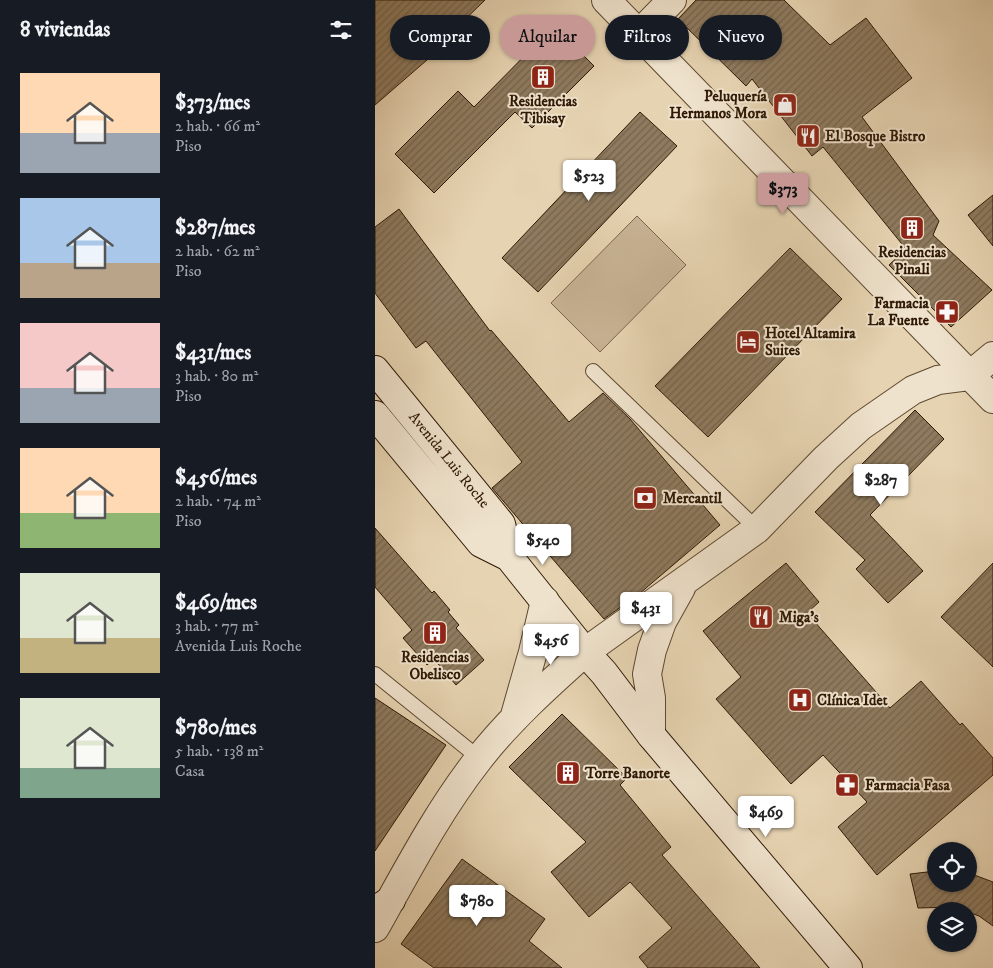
<!DOCTYPE html>
<html lang="es">
<head>
<meta charset="utf-8">
<style>
  :root { --surface:#171b24; --page:#20242c; --text:#f1f3f6; --muted:#9ea1a6; --accent:#c59692 }
  body { margin:0; font-family:"IM FELL DW Pica",serif; background:var(--page); color:var(--text); height:100vh; display:flex; flex-direction:column; font-size:19px; white-space:nowrap }
  * { box-sizing:border-box; margin:0 }
  p { font-size:16px; color:var(--muted) }
  .icon { flex:none; width:28px; height:28px; fill:none; stroke:currentColor; stroke-width:2; stroke-linecap:round; stroke-linejoin:round }
  .map { position:relative; flex:1; overflow:hidden }
  .sheet { display:flex; flex-direction:column; background:var(--surface); width:375px }
  .sheet>* { flex:none }
  .guide { position:absolute; left:15px; top:15px; width:475px; height:45px; display:flex; gap:10px }
  .fabs { position:absolute; left:552px; top:842px; display:grid; gap:10px }
  .fabs a { display:grid; place-items:center; width:50px; height:50px; border-radius:50%; background:var(--surface); box-shadow:0 1px 4px #0004; font-size:25px }
  .price { position:absolute; translate:-50% -42px; padding:0 11px; border-radius:5px; background:#fff; color:#222; font-size:16px; line-height:32px; filter:drop-shadow(0 1px 2px #0008) }
  .price::after { content:''; position:absolute; left:50%; top:30px; width:15px; height:11px; margin-left:-8px; background:inherit; clip-path:polygon(0 0,100% 0,50% 100%) }
  .price.current { background:var(--accent); color:#111 }
  ul { padding:0; list-style:none }
  li { display:flex; align-items:center; gap:15px; height:125px; padding:0 20px }
  li span { display:grid; place-items:center; flex:none; width:140px; height:100px; border-radius:0px; color:#555 }
  li>.icon { margin-inline-start:auto }
  span .icon { width:60px; height:60px; fill:#fffc; stroke-width:1 }
  li b { font-size:21px }
  h2 { display:flex; justify-content:space-between; align-items:center; height:60px; padding:0 20px; font-size:21px }
  .pill { padding:0 18px; border-radius:22px; background:var(--surface); box-shadow:0 1px 4px #0004; font-size:18px; line-height:45px }
  .pill.current { background:var(--accent); color:#111 }
  main { display:flex; flex:1; min-height:0 }
  .map>svg:first-child { display:block }
</style>
</head>
<body>
<main>
<section class="sheet">
<h2>8 viviendas<svg class="icon" aria-label="filters" viewBox="0 0 24 24"><path d="M4 7h16M4 17h16"/><circle cx="9" cy="7" r="2"/><circle cx="15" cy="17" r="2"/></svg></h2>
<ul>
<li><span style="background:linear-gradient(#ffd9b3 60%,#9aa5b1 0)"><svg class="icon" aria-label="home" viewBox="0 0 24 24"><path d="M3 11l9-7 9 7M6 9v11h12V9"/></svg></span><div><b>$373/mes</b><p>2 hab. · 66 m²</p><p>Piso</p></div></li>
<li><span style="background:linear-gradient(#a9c7e8 65%,#b9a48a 0)"><svg class="icon" aria-label="home" viewBox="0 0 24 24"><path d="M3 11l9-7 9 7M6 9v11h12V9"/></svg></span><div><b>$287/mes</b><p>2 hab. · 62 m²</p><p>Piso</p></div></li>
<li><span style="background:linear-gradient(#f6c9c9 65%,#9aa5b1 0)"><svg class="icon" aria-label="home" viewBox="0 0 24 24"><path d="M3 11l9-7 9 7M6 9v11h12V9"/></svg></span><div><b>$431/mes</b><p>3 hab. · 80 m²</p><p>Piso</p></div></li>
<li><span style="background:linear-gradient(#ffd9b3 65%,#8fb573 0)"><svg class="icon" aria-label="home" viewBox="0 0 24 24"><path d="M3 11l9-7 9 7M6 9v11h12V9"/></svg></span><div><b>$456/mes</b><p>2 hab. · 74 m²</p><p>Piso</p></div></li>
<li><span style="background:linear-gradient(#dfe7d0 65%,#c2b280 0)"><svg class="icon" aria-label="home" viewBox="0 0 24 24"><path d="M3 11l9-7 9 7M6 9v11h12V9"/></svg></span><div><b>$469/mes</b><p>3 hab. · 77 m²</p><p>Avenida Luis Roche</p></div></li>
<li><span style="background:linear-gradient(#dfe7d0 70%,#7fa58c 0)"><svg class="icon" aria-label="home" viewBox="0 0 24 24"><path d="M3 11l9-7 9 7M6 9v11h12V9"/></svg></span><div><b>$780/mes</b><p>5 hab. · 138 m²</p><p>Casa</p></div></li>
</ul>
</section>
<div class="map">
<svg width="618" height="968" viewBox="0 0 618 968">
  <defs>
    <pattern id="building-hatch" width="6" height="6" patternUnits="userSpaceOnUse" patternTransform="scale(1.25)"><rect width="6" height="6" fill="#8e7a5e"/><path d="M-1 1l2-2M0 6l6-6M5 7l2-2" fill="none" stroke="#74634c"/></pattern>
  </defs>
  <rect width="100%" height="100%" fill="#e6d3b1"/>
  <filter id="stains"><feTurbulence type="fractalNoise" baseFrequency=".004" numOctaves="4"/><feColorMatrix values="0 0 0 0 .2 0 0 0 0 .09 0 0 0 0 .02 0 0 0 .5 -.17"/></filter>
  <radialGradient id="worn" r=".72"><stop offset=".6" stop-color="#630" stop-opacity="0"/><stop offset="1" stop-color="#630" stop-opacity=".3"/></radialGradient>
  <!-- green -->
  <path fill="#c7b394" stroke="#7b664c" d="M 262,216 L 311,265 L 225,352 L 176,303 Z"/>
  <!-- building -->
  <path fill="url(#building-hatch)" stroke="#2f1905" d="M 0,0 L 110,0 L 72,37 L 75,40 L 0,105 Z
    M 321,0 L 409,0 L 455,45 L 491,18 L 537,78 L 487,117 L 564,221 L 558,235 L 617,290 L 576,327 L 514,265 L 531,249 L 448,147 L 437,156 L 377,79 L 371,86 L 303,19 Z
    M 179,26 L 219,66 L 157,128 L 140,112 L 59,193 L 20,154 L 83,91 L 99,107 Z
    M 265,112 L 302,146 L 163,292 L 127,258 Z
    M 618,195 L 618,246 L 593,215 Z
    M 24,209 L 115,331 L 116,330 L 194,422 L 228,393 L 255,419 L 345,525 L 264,594 L 229,619 L 117,488 L 147,462 L 51,341 L 41,348 L 0,293 L 0,227 Z
    M 415,248 L 467,299 L 333,437 L 280,386 Z
    M 540,410 L 569,439 L 495,515 L 548,571 L 513,603 L 481,569 L 490,560 L 440,512 Z
    M 0,528 L 57,593 L 59,591 L 75,610 L 73,612 L 84,625 L 81,628 L 109,660 L 81,685 L 59,659 L 52,665 L 35,646 L 28,638 L 37,630 L 0,587 Z
    M 411,563 L 444,602 L 432,613 L 515,708 L 546,681 L 585,725 L 587,723 L 618,758 L 618,775 L 502,875 L 463,827 L 492,802 L 448,755 L 416,784 L 341,699 L 366,677 L 328,631 Z
    M 618,563 L 618,667 L 566,617 Z
    M 0,698 L 71,745 L 0,851 Z
    M 187,714 L 252,778 L 245,785 L 296,847 L 287,855 L 385,968 L 273,968 L 264,957 L 297,928 L 255,882 L 214,917 L 176,872 L 211,842 L 134,767 Z
    M 87,859 L 170,919 L 154,941 L 187,968 L 59,968 L 26,944 Z
    M 561,871 L 561,884 L 594,884 L 594,873 L 618,882 L 618,926 L 604,916 L 579,907 L 543,908 L 535,874 Z"/>
  <g fill="none" stroke-linecap="round" stroke-linejoin="round">
    <defs>
      <path id="service" d="M 218,371 L 382,529
        M 0,674 L 104,758"/>
      <path id="minor" d="M 231,0 L 618,399
        M 263,35 L 297,0
        M 139,719 L 158,652 L 170,601
        M 276,735 L 276,698 L 272,674 L 277,650 L 287,622 L 306,588
        M 0,928 C 32,871 63,811 103,760 C 134,720 173,685 210,652 L 382,529 L 451,458 L 486,426 L 538,390 L 563,380 L 594,376 L 618,356"/>
      <path id="secondary" d="M 0,370 L 126,524 L 134,557
        M 0,415 L 106,543 L 134,557 L 210,652 L 229,673 L 276,735 L 473,968
        M 0,911 L 16,900"/>
    </defs>
    <!-- service casing -->
    <use href="#service" stroke="#5d4830" stroke-width="16"/>
    <!-- minor casing -->
    <use href="#minor" stroke="#5d4830" stroke-width="30"/>
    <!-- secondary casing -->
    <use href="#secondary" stroke="#2f1905" stroke-width="30"/>
    <!-- service -->
    <use href="#service" stroke="#efe2cc" stroke-width="14"/>
    <!-- minor -->
    <use href="#minor" stroke="#efe2cc" stroke-width="28"/>
    <!-- secondary -->
    <use href="#secondary" stroke="#efe2cc" stroke-width="28"/>
  </g>
  <!-- icons -->
  <defs>
    <symbol id="building-square" viewBox="-11 -11 22 22"><rect x="-9" y="-9" width="18" height="18" rx="4" fill="#8f2418" stroke="#efe2cc"/><path d="M-4-6H4V6H1V3H-1V6H-4ZM-2.5-4.3h1.7v1.8h-1.7ZM.8-4.3h1.7v1.8H.8ZM-2.5-1h1.7V.8h-1.7ZM.8-1h1.7V.8H.8Z" fill="#fff"/></symbol>
    <symbol id="shop-square" viewBox="-11 -11 22 22"><rect x="-9" y="-9" width="18" height="18" rx="4" fill="#8f2418" stroke="#efe2cc"/><path d="M-5-2.5h2.3a2.7 3.5 0 0 1 5.4 0H5L5.5 6h-11ZM-1.5-2.5h3a1.5 2.3 0 0 0-3 0Z" fill="#fff"/></symbol>
    <symbol id="restaurant-square" viewBox="-11 -11 22 22"><rect x="-9" y="-9" width="18" height="18" rx="4" fill="#8f2418" stroke="#efe2cc"/><path d="M-5-6h1v4h1v-4h1v4h1v-4h1v5L-1.5 .5V6h-2V.5L-5-1ZM5-6V6H3V1.5H1.5Q1.5-4 5-6Z" fill="#fff"/></symbol>
    <symbol id="pharmacy-square" viewBox="-11 -11 22 22"><rect x="-9" y="-9" width="18" height="18" rx="4" fill="#8f2418" stroke="#efe2cc"/><path d="M-2-6h4v4h4v4h-4v4h-4v-4h-4v-4h4Z" fill="#fff"/></symbol>
    <symbol id="hotel-square" viewBox="-11 -11 22 22"><rect x="-9" y="-9" width="18" height="18" rx="4" fill="#8f2418" stroke="#efe2cc"/><path d="M-6-4.5h1.5V1H6V5H4.5V3h-9V5H-6ZM-4 0a1.8 1.8 0 1 1 3.6 0ZM.5 0V-2.5h3Q6-2.5 6 0Z" fill="#fff"/></symbol>
    <symbol id="bank-square" viewBox="-11 -11 22 22"><rect x="-9" y="-9" width="18" height="18" rx="4" fill="#8f2418" stroke="#efe2cc"/><path d="M-6-4H6V4H-6ZM0-2.3a2.3 2.3 0 1 0 0 4.6a2.3 2.3 0 1 0 0-4.6Z" fill="#fff"/></symbol>
    <symbol id="hospital-square" viewBox="-11 -11 22 22"><rect x="-9" y="-9" width="18" height="18" rx="4" fill="#8f2418" stroke="#efe2cc"/><path d="M-5-5h3v3.5h4V-5h3V5h-3V1.5h-4V5h-3Z" fill="#fff"/></symbol>
  </defs>
  <g fill-rule="evenodd">
    <use href="#building-square" x="154" y="63" width="28" height="28"/>
    <use href="#shop-square" x="396" y="91" width="28" height="28"/>
    <use href="#restaurant-square" x="419" y="122" width="28" height="28"/>
    <use href="#building-square" x="523" y="214" width="28" height="28"/>
    <use href="#pharmacy-square" x="558" y="298" width="28" height="28"/>
    <use href="#hotel-square" x="359" y="328" width="28" height="28"/>
    <use href="#bank-square" x="256" y="484" width="28" height="28"/>
    <use href="#restaurant-square" x="372" y="603" width="28" height="28"/>
    <use href="#building-square" x="46" y="619" width="28" height="28"/>
    <use href="#hospital-square" x="411" y="686" width="28" height="28"/>
    <use href="#building-square" x="179" y="759" width="28" height="28"/>
    <use href="#pharmacy-square" x="458" y="771" width="28" height="28"/>
  </g>
  <g text-anchor="middle" dominant-baseline="central" stroke-width="4" stroke-linejoin="round" paint-order="stroke">
    <!-- poi labels -->
    <g font-size="15" font-weight="bold" fill="#2f1905" stroke="#efe2cc" text-anchor="start">
      <text x="392" y="96" text-anchor="end">Peluquería<tspan x="392" dy="17">Hermanos Mora</tspan></text>
      <text x="168" y="101" text-anchor="middle">Residencias<tspan x="168" dy="17">Tibisay</tspan></text>
      <text x="450" y="136">El Bosque Bistro</text>
      <text x="537" y="252" text-anchor="middle">Residencias<tspan x="537" dy="17">Pinali</tspan></text>
      <text x="554" y="303" text-anchor="end">Farmacia<tspan x="554" dy="17">La Fuente</tspan></text>
      <text x="390" y="333">Hotel Altamira<tspan x="390" dy="17">Suites</tspan></text>
      <text x="288" y="498">Mercantil</text>
      <text x="404" y="617">Miga's</text>
      <text x="60" y="657" text-anchor="middle">Residencias<tspan x="60" dy="17">Obelisco</tspan></text>
      <text x="442" y="700">Clínica Idet</text>
      <text x="210" y="773">Torre Banorte</text>
      <text x="490" y="785">Farmacia Fasa</text>
    </g>
    <!-- street labels -->
    <g font-size="15" fill="#2f1905" stroke="#efe2cc">
      <text transform="translate(74 460) rotate(51)">Avenida Luis Roche</text>
    </g>
  </g>
  <rect width="100%" height="100%" filter="url(#stains)"/>
  <rect width="100%" height="100%" fill="url(#worn)"/>
</svg>
<div class="fabs">
<a><svg class="icon" aria-label="locate" viewBox="0 0 24 24"><circle cx="12" cy="12" r="6"/><path d="M12 2v4M12 18v4M2 12h4M18 12h4"/></svg></a>
<a><svg class="icon" aria-label="layers" viewBox="0 0 24 24"><path d="M12 4l9 5-9 5-9-5zM3 14l9 5 9-5"/></svg></a>
</div>
<b class="price" style="left:214px;top:202px">$523</b>
<b class="price current" style="left:408px;top:215px">$373</b>
<b class="price" style="left:506px;top:506px">$287</b>
<b class="price" style="left:168px;top:566px">$540</b>
<b class="price" style="left:271px;top:634px">$431</b>
<b class="price" style="left:176px;top:666px">$456</b>
<b class="price" style="left:391px;top:838px">$469</b>
<b class="price" style="left:102px;top:927px">$780</b>
<div class="guide">
<a class="pill">Comprar</a>
<a class="pill current">Alquilar</a>
<a class="pill">Filtros</a>
<a class="pill">Nuevo</a>
</div>
</div>
</main>
</body>
</html>
